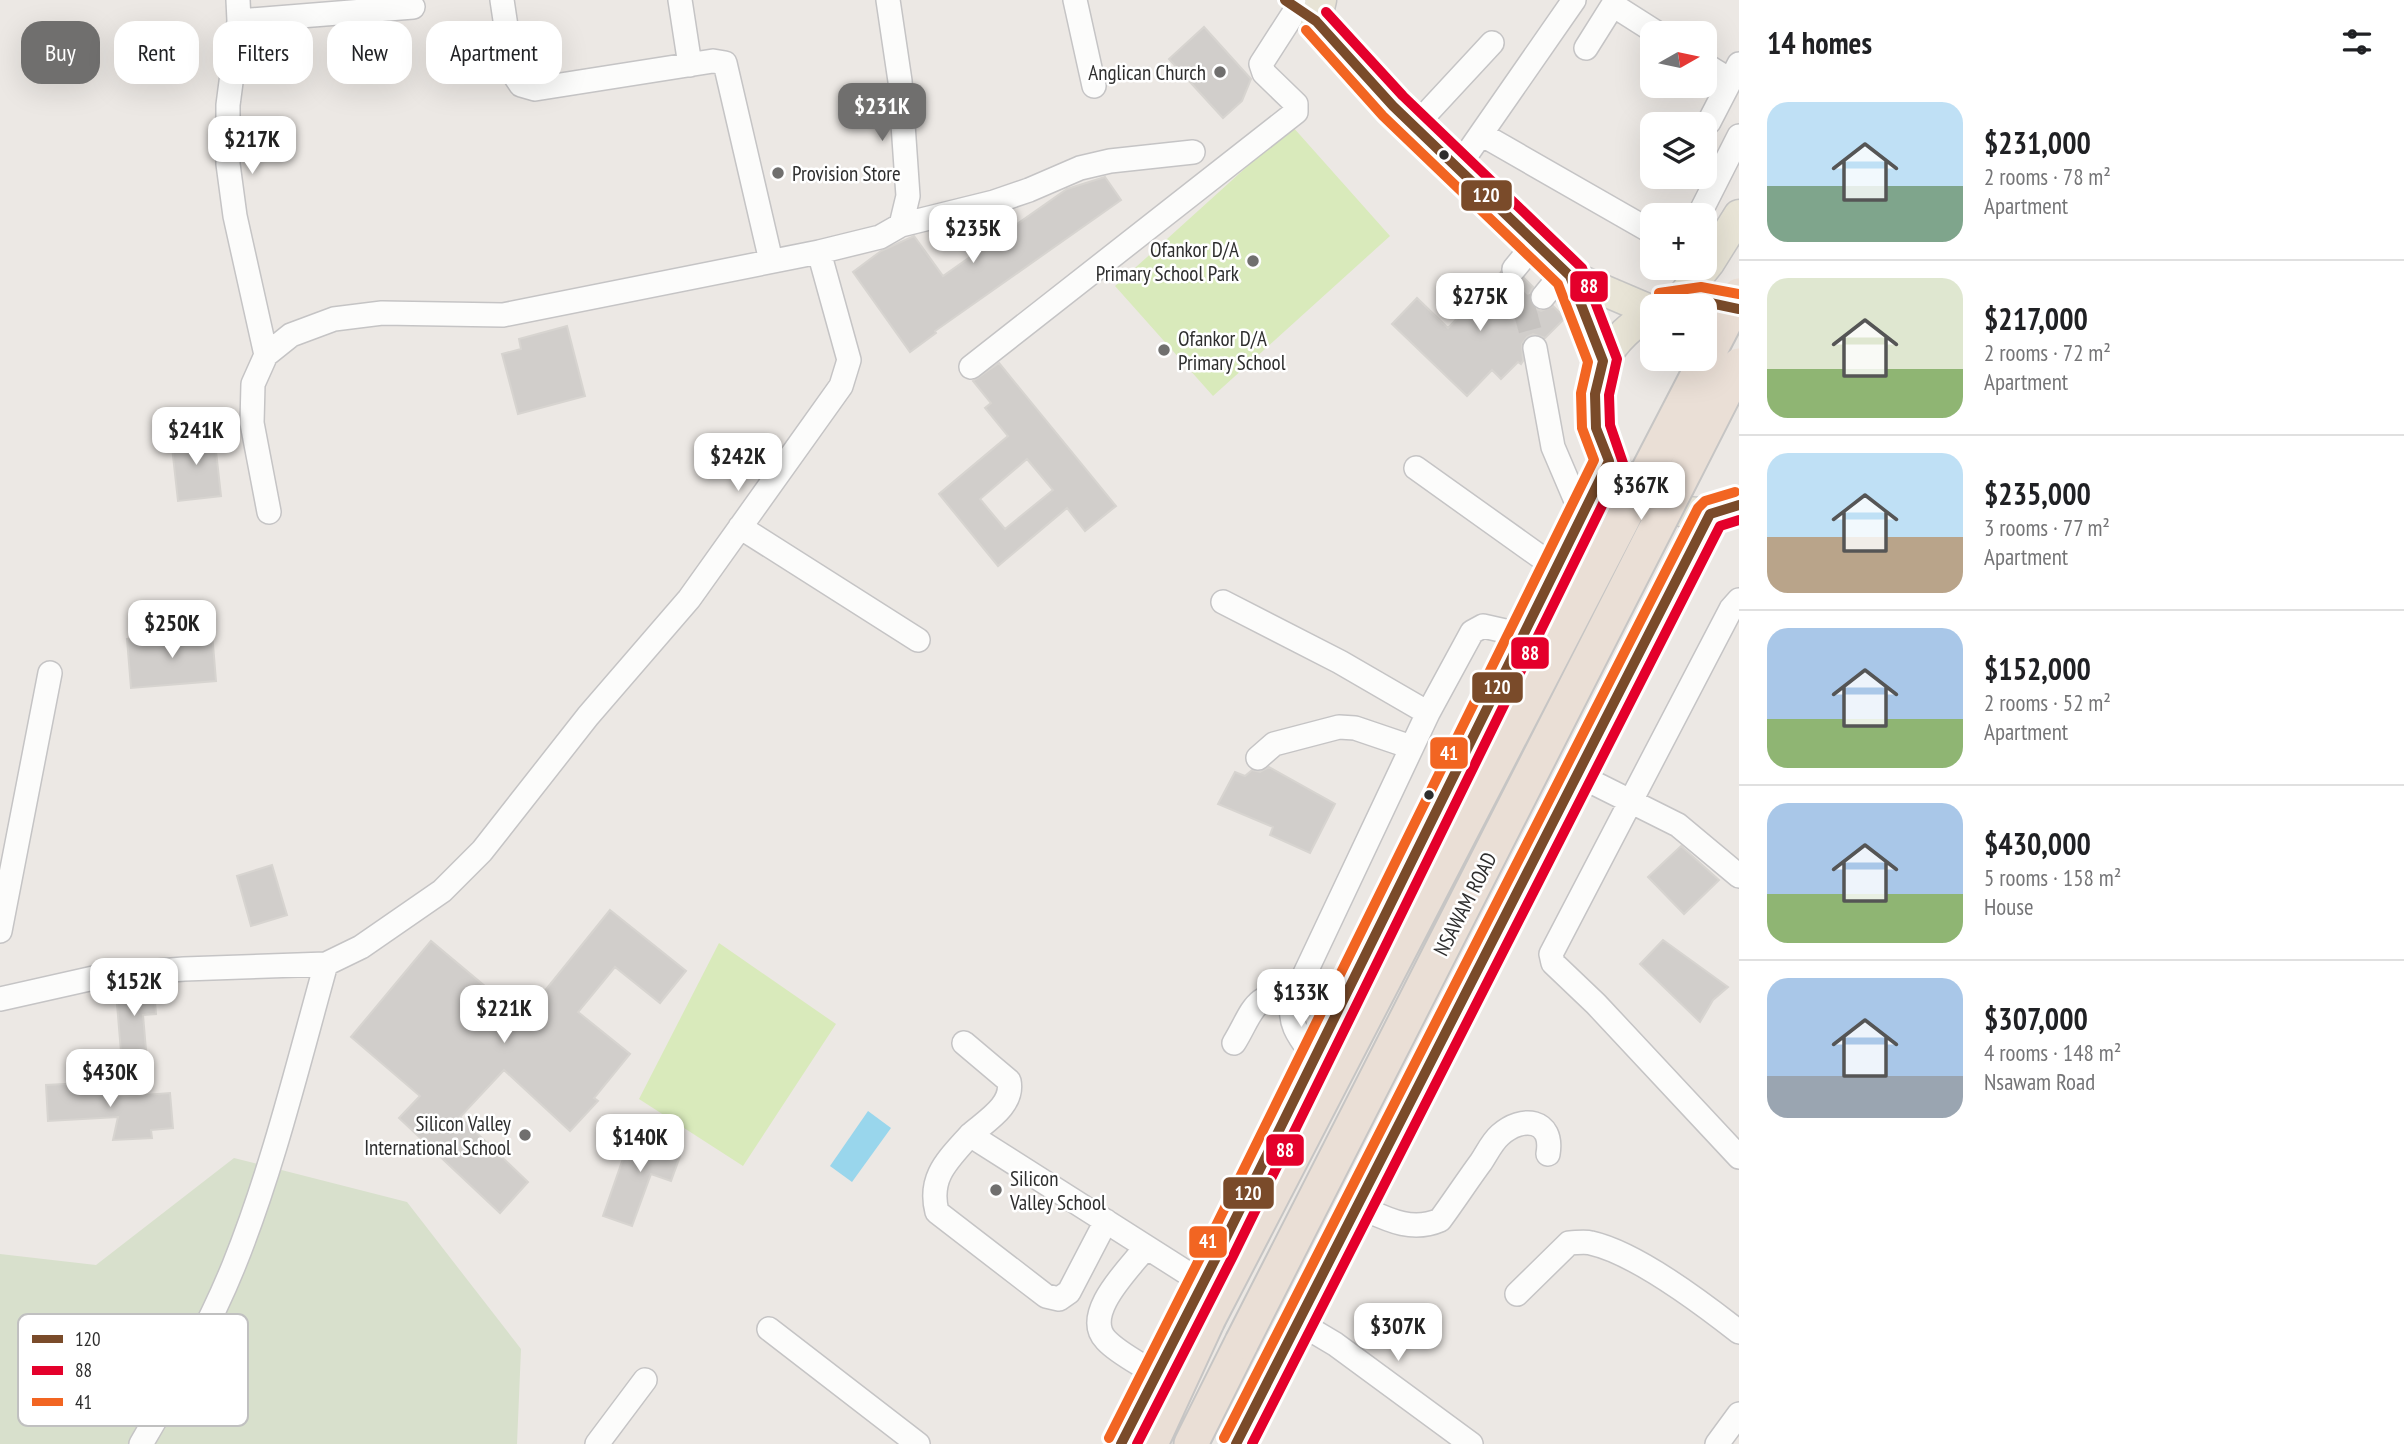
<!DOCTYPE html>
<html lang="en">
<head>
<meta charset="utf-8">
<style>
  :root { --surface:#fff; --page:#f6f6f6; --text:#202124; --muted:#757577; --line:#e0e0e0; --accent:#706f6e }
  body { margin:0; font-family:"PT Sans Narrow",sans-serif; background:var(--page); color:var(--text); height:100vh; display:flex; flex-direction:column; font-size:26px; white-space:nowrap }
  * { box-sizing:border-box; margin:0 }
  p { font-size:23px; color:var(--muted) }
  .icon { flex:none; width:38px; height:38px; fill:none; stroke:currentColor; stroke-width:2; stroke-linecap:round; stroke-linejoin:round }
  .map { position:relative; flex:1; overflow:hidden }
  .drawer { display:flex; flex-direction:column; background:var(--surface); width:665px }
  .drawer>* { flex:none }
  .top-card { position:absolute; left:21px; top:21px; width:665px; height:63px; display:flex; gap:14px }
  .needle { width:46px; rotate:81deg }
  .controls { position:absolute; left:1640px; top:21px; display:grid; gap:14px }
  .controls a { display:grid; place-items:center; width:77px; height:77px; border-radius:14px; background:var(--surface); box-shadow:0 7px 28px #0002; font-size:35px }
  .price { position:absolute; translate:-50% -60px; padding:0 16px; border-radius:14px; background:#fff; color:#222; font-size:23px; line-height:46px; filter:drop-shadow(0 2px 4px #0008) }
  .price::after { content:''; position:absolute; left:50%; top:42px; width:21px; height:16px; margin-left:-10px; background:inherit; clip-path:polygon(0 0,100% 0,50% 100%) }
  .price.current { background:var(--accent); color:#fff }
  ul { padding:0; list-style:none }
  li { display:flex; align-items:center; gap:21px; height:175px; padding:0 28px }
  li+li { border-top:2px solid var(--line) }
  li span { display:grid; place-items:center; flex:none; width:196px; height:140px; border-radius:21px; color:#555 }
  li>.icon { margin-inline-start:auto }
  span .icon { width:84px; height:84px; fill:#fffc; stroke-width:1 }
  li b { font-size:30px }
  h2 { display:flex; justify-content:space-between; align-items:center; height:84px; padding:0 28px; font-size:30px }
  .pill { padding:0 24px; border-radius:21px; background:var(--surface); box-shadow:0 7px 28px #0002; font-size:24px; line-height:63px }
  .pill.current { background:var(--accent); color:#fff }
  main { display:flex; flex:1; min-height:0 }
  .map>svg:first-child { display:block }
</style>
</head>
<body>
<main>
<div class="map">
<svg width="1739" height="1444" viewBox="0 0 1739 1444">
  <rect width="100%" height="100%" fill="#ece8e4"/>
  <!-- cemetery -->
  <path fill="#d8e0cc" d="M 234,1158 L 407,1202 L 521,1349 L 517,1444 L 0,1444 L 0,1254 L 96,1265 Z"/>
  <!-- pitch -->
  <path fill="#d9eabb" d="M 1292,126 L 1390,236 L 1213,396 L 1115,286 Z
    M 719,943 L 836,1024 L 743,1166 L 639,1099 Z"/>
  <!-- water -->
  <path fill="#99d6ec" d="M 868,1111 L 891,1128 L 852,1182 L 830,1166 Z"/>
  <!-- building -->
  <path fill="#d1cecb" stroke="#d7d4d0" stroke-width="2" fill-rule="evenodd" d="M 1204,27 L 1251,79 L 1242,101 L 1223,118 L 1169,59 Z
    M 1105,177 L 1121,200 L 935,331 L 936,333 L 910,352 L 853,272 L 881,251 L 914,236 L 943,276 L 1067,189 Z
    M 1501,272 L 1506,280 L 1512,283 L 1524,278 L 1533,287 L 1529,295 L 1535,308 L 1541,311 L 1553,306 L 1565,318 L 1545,338 L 1533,334 L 1527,337 L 1522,344 L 1523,361 L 1521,364 L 1518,362 L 1501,379 L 1492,370 L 1467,396 L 1392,324 L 1417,298 L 1448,328 Z
    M 567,326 L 585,396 L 518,414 L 502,354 L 521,349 L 519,339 Z
    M 999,363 L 1116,506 L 1085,531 L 1067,508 L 998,566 L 939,494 L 1008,436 L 985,408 L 991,403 L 973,381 ZM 1027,459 L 1053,490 L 1005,529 L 980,499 Z
    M 214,433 L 221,496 L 178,501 L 171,438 Z
    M 212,632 L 216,681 L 131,688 L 127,639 Z
    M 1269,767 L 1335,804 L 1310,853 L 1270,835 L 1273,827 L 1218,804 L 1235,772 L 1245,776 L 1252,770 L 1260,772 Z
    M 1681,846 L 1719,880 L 1684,914 L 1648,877 Z
    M 272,865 L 287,915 L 251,926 L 237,876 Z
    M 610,910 L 686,971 L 660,1003 L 615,967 L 578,1012 L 630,1054 L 594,1098 L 598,1101 L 570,1131 L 504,1070 L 460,1117 L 528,1182 L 500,1213 L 399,1118 L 420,1096 L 351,1037 L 431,941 L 523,1018 Z
    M 1663,940 L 1728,987 L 1713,1000 L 1700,1022 L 1640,964 Z
    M 154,989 L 156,1014 L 143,1015 L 146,1050 L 121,1052 L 116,992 Z
    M 103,1082 L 104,1098 L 170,1093 L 173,1128 L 151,1130 L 152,1138 L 113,1140 L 118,1117 L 48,1121 L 46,1085 Z
    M 633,1130 L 683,1148 L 671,1181 L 651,1174 L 632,1226 L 603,1216 Z"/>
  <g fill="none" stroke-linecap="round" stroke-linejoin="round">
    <!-- minor-tunnel -->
    <path stroke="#c6c3c0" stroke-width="23" stroke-dasharray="23 11" stroke-linecap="butt" d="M 1514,269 L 1509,281 L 1510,294 L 1524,308 L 1536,304 L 1543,297
      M 1524,308 L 1535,348"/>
    <defs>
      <path id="minor" d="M 238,0 L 239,21 L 228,105 L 228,164 L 235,216 L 266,355
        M 502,0 L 513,73 L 521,85 L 535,89 L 713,61 L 725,63 L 771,261
        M 680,0 L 690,65
        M 1075,0 L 1094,86
        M 239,21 L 413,7
        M 1586,48 L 1613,5 L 1657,33
        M 1704,64 L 1730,80
        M 1709,122 L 1739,64
        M 1415,126 L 1492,43
        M 1481,134 L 1652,232
        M 1458,167 L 1574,0
        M 1699,215 L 1739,136
        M 901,225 L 994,202 L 1029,190 L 1080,168 L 1110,161 L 1193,152
        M 1514,269 L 1536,242
        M 1543,297 L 1565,270
        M 1535,348 L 1553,447 L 1582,515
        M 971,367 L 1296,112 L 1296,104 L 1264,73 L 1261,64 L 1297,8
        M 1416,468 L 1556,568
        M 269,512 L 252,423 L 253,384 L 266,355 L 291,335 L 334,319 L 382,313 L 503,315 L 819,252 L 880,237 L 901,225 L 908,196 L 900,81 L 888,0
        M 740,527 L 918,640
        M 1739,600 L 1731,609 L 1551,954 L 1553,963 L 1596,1004 L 1739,1157
        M 1223,602 L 1340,662 L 1428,713
        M 1258,758 L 1274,744 L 1339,727 L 1355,728 L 1411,747
        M 1578,775 L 1678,825 L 1739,876
        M 0,931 L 50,673
        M 0,999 L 107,975 L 184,969 L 326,964 L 361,947 L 442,891 L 482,851 L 588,716 L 689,599 L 841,386 L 849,360 L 819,252
        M 964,1043 L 1009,1081 C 1014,1105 986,1121 970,1135 L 1203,1283
        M 1234,1043 C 1252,1014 1255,987 1293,999
        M 1315,1058 C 1300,1038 1287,1024 1293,999 L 1428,713 L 1472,632 L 1483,626 L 1523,635
        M 970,1135 C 948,1160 928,1177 937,1212 L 1046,1296 L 1059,1299 L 1069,1292 L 1106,1221
        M 1358,1206 C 1385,1218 1410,1233 1440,1220 C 1454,1201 1467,1181 1481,1162 C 1487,1153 1492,1142 1500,1135 C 1522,1115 1554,1119 1548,1154
        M 1146,1247 C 1130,1268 1081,1314 1106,1340 C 1119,1354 1141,1364 1157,1375
        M 1517,1294 L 1569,1243 C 1576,1243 1584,1241 1591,1243 C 1636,1253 1702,1303 1739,1332
        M 1298,1322 L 1335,1344 L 1471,1444
        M 769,1329 L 918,1444
        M 141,1444 C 175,1386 209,1327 234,1265 C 273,1168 298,1064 326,964
        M 597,1444 L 645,1380
        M 1717,1444 L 1739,1414"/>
      <path id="major" d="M 1321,0 L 1316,21 L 1393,106 L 1570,276 L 1652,311
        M 1570,276 L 1603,361
        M 1678,302 L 1709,263 L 1739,215
        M 1666,305 C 1690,298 1717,299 1739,309
        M 1652,311 C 1633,325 1614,339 1604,361 C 1563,444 1654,542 1739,505
        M 1121,1444 L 1220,1250 L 1609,461
        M 1236,1444 L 1710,514"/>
      <path id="highway" d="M 1151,1444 L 1208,1320
        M 1191,1444 L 1242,1342"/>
    </defs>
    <!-- minor casing -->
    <use href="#minor" stroke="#c5c4c5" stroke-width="26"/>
    <!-- major casing -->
    <use href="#major" stroke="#c6c5c4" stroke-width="33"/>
    <!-- highway casing -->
    <use href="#highway" stroke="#c6c5c4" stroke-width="37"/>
    <!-- minor -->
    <use href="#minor" stroke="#fcfcfb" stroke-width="23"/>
    <!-- major -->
    <use href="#major" stroke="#e8e4d6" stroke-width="30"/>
    <!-- highway -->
    <use href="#highway" stroke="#eadfd6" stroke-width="33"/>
    <defs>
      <path id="highway-bridge" d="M 1208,1320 L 1739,295
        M 1242,1342 L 1739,365"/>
    </defs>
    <!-- highway-bridge casing -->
    <use href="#highway-bridge" stroke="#c6c5c4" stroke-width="37" stroke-linecap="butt"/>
    <!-- highway-bridge -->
    <use href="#highway-bridge" stroke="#eadfd6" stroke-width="33"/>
    <defs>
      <path id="bus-1" d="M 1663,306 L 1701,301 L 1739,309
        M 1121,1444 L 1220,1250 L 1609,461 L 1596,428 L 1595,394 L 1603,361 L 1570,276 L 1393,106 L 1316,21 L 1285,0
        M 1236,1444 L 1710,514 L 1739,505"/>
      <path id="bus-2" d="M 1137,1444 L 1233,1256 L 1623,463 L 1610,425 L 1609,395 L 1617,359 L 1582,268 L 1403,96 L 1326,12
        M 1252,1444 L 1720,526 L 1739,520"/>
      <path id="bus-3" d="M 1659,293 L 1701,287 L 1739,294
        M 1109,1438 L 1207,1244 L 1594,460 L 1582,428 L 1581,393 L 1588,362 L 1558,284 L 1383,116 L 1306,30
        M 1224,1438 L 1698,508 L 1705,501 L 1735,492"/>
    </defs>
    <!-- bus-1 casing -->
    <use href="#bus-1" stroke="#fff" stroke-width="16"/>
    <!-- bus-2 casing -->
    <use href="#bus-2" stroke="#fff" stroke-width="16"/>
    <!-- bus-3 casing -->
    <use href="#bus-3" stroke="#fff" stroke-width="16"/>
    <!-- bus-1 -->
    <use href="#bus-1" stroke="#7a4b2a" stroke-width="10"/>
    <!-- bus-2 -->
    <use href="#bus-2" stroke="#e4002b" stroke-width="10"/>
    <!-- bus-3 -->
    <use href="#bus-3" stroke="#f26522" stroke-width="10"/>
  </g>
  <!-- markers -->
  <g fill="#706f6e" stroke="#fff" stroke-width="2.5">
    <circle cx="1220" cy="72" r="7"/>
    <circle cx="778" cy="173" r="7"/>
    <circle cx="1253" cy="261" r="7"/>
    <circle cx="1164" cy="350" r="7"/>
    <circle cx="525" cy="1135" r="7"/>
    <circle cx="996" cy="1190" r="7"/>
  </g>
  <g fill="#2e2e2e" stroke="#fff" stroke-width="2.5">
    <circle cx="1444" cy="155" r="6"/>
    <circle cx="1429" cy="795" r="6"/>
  </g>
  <g text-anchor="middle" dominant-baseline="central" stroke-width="5" stroke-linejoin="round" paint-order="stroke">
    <!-- poi labels -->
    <g font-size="21" fill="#2e2e2e" stroke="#fff" text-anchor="end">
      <text x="1206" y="72">Anglican Church</text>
      <text x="792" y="173" text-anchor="start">Provision Store</text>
      <text x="1239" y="249">Ofankor D/A<tspan x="1239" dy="24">Primary School Park</tspan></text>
      <text x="1178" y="338" text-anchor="start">Ofankor D/A<tspan x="1178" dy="24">Primary School</tspan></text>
      <text x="511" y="1123">Silicon Valley<tspan x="511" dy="24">International School</tspan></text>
      <text x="1010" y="1178" text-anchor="start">Silicon<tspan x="1010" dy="24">Valley School</tspan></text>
    </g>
    <!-- street labels -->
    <g font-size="21" fill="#2e2e2e" stroke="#fff">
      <text transform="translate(1465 904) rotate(-63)">NSAWAM ROAD</text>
    </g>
  </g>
  <!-- legend -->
  <rect x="18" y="1314" width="230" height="112" rx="10" fill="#fff" stroke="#c0c0c0" stroke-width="2"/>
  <rect x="32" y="1335" width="31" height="8" fill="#7a4b2a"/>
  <rect x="32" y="1366" width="31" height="9" fill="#e4002b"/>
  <rect x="32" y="1398" width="31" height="8" fill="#f26522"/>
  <g font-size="19" fill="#2e2e2e">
    <text x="75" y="1346">120</text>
    <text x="75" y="1377">88</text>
    <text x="75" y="1409">41</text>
  </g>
  <g stroke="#fff" stroke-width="2.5">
    <rect x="1460" y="179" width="53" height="33" rx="7" fill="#7a4b2a"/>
    <rect x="1569" y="270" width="40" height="33" rx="7" fill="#e4002b"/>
    <rect x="1510" y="636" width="40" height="34" rx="7" fill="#e4002b"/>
    <rect x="1471" y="671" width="53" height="33" rx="7" fill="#7a4b2a"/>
    <rect x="1429" y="736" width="40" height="34" rx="7" fill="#f26522"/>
    <rect x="1265" y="1133" width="40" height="34" rx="7" fill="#e4002b"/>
    <rect x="1222" y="1176" width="53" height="34" rx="7" fill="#7a4b2a"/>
    <rect x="1188" y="1225" width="40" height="34" rx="7" fill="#f26522"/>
  </g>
  <g font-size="19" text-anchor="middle" font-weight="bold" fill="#fff">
    <text x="1486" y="202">120</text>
    <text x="1589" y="293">88</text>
    <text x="1530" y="660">88</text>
    <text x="1497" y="694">120</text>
    <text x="1449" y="760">41</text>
    <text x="1285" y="1157">88</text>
    <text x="1248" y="1200">120</text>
    <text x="1208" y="1248">41</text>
  </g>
</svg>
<div class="controls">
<a><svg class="needle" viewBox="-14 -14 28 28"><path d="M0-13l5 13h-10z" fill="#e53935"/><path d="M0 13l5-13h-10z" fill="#757577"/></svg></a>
<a><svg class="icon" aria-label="layers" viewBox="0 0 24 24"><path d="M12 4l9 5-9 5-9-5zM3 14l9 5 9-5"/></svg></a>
<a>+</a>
<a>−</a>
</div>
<b class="price current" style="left:882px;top:143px">$231K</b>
<b class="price" style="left:252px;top:176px">$217K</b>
<b class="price" style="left:973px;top:265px">$235K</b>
<b class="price" style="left:1480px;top:333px">$275K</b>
<b class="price" style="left:196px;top:467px">$241K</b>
<b class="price" style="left:738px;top:493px">$242K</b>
<b class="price" style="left:1641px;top:522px">$367K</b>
<b class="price" style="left:172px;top:660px">$250K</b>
<b class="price" style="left:134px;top:1018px">$152K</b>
<b class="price" style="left:1301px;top:1029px">$133K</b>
<b class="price" style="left:504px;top:1045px">$221K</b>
<b class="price" style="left:110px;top:1109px">$430K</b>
<b class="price" style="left:640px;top:1174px">$140K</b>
<b class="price" style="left:1398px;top:1363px">$307K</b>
<div class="top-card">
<a class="pill current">Buy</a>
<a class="pill">Rent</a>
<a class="pill">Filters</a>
<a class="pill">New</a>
<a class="pill">Apartment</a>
</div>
</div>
<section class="drawer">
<h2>14 homes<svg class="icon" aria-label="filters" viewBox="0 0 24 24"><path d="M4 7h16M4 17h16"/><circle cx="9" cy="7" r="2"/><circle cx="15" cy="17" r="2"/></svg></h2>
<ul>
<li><span style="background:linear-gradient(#bfe0f5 60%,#7fa58c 0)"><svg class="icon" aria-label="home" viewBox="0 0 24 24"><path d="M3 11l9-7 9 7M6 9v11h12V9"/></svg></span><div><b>$231,000</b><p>2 rooms · 78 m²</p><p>Apartment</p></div></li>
<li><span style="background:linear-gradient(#dfe7d0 65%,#8fb573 0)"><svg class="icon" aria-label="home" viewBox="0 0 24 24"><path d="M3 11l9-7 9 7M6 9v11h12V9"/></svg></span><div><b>$217,000</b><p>2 rooms · 72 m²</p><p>Apartment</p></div></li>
<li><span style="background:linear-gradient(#bfe0f5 60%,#b9a48a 0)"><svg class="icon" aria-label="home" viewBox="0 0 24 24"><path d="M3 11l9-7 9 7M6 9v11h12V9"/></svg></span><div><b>$235,000</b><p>3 rooms · 77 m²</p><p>Apartment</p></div></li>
<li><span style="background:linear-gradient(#a9c7e8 65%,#8fb573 0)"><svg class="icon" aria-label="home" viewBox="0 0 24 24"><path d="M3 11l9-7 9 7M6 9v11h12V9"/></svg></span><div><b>$152,000</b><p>2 rooms · 52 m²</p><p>Apartment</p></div></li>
<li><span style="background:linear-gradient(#a9c7e8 65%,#8fb573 0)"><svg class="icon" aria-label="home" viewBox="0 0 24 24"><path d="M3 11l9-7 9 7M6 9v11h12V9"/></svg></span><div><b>$430,000</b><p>5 rooms · 158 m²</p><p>House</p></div></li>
<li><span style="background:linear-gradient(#a9c7e8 70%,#9aa5b1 0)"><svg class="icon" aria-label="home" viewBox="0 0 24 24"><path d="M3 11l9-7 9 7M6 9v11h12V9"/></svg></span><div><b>$307,000</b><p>4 rooms · 148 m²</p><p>Nsawam Road</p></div></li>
</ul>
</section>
</main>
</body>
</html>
